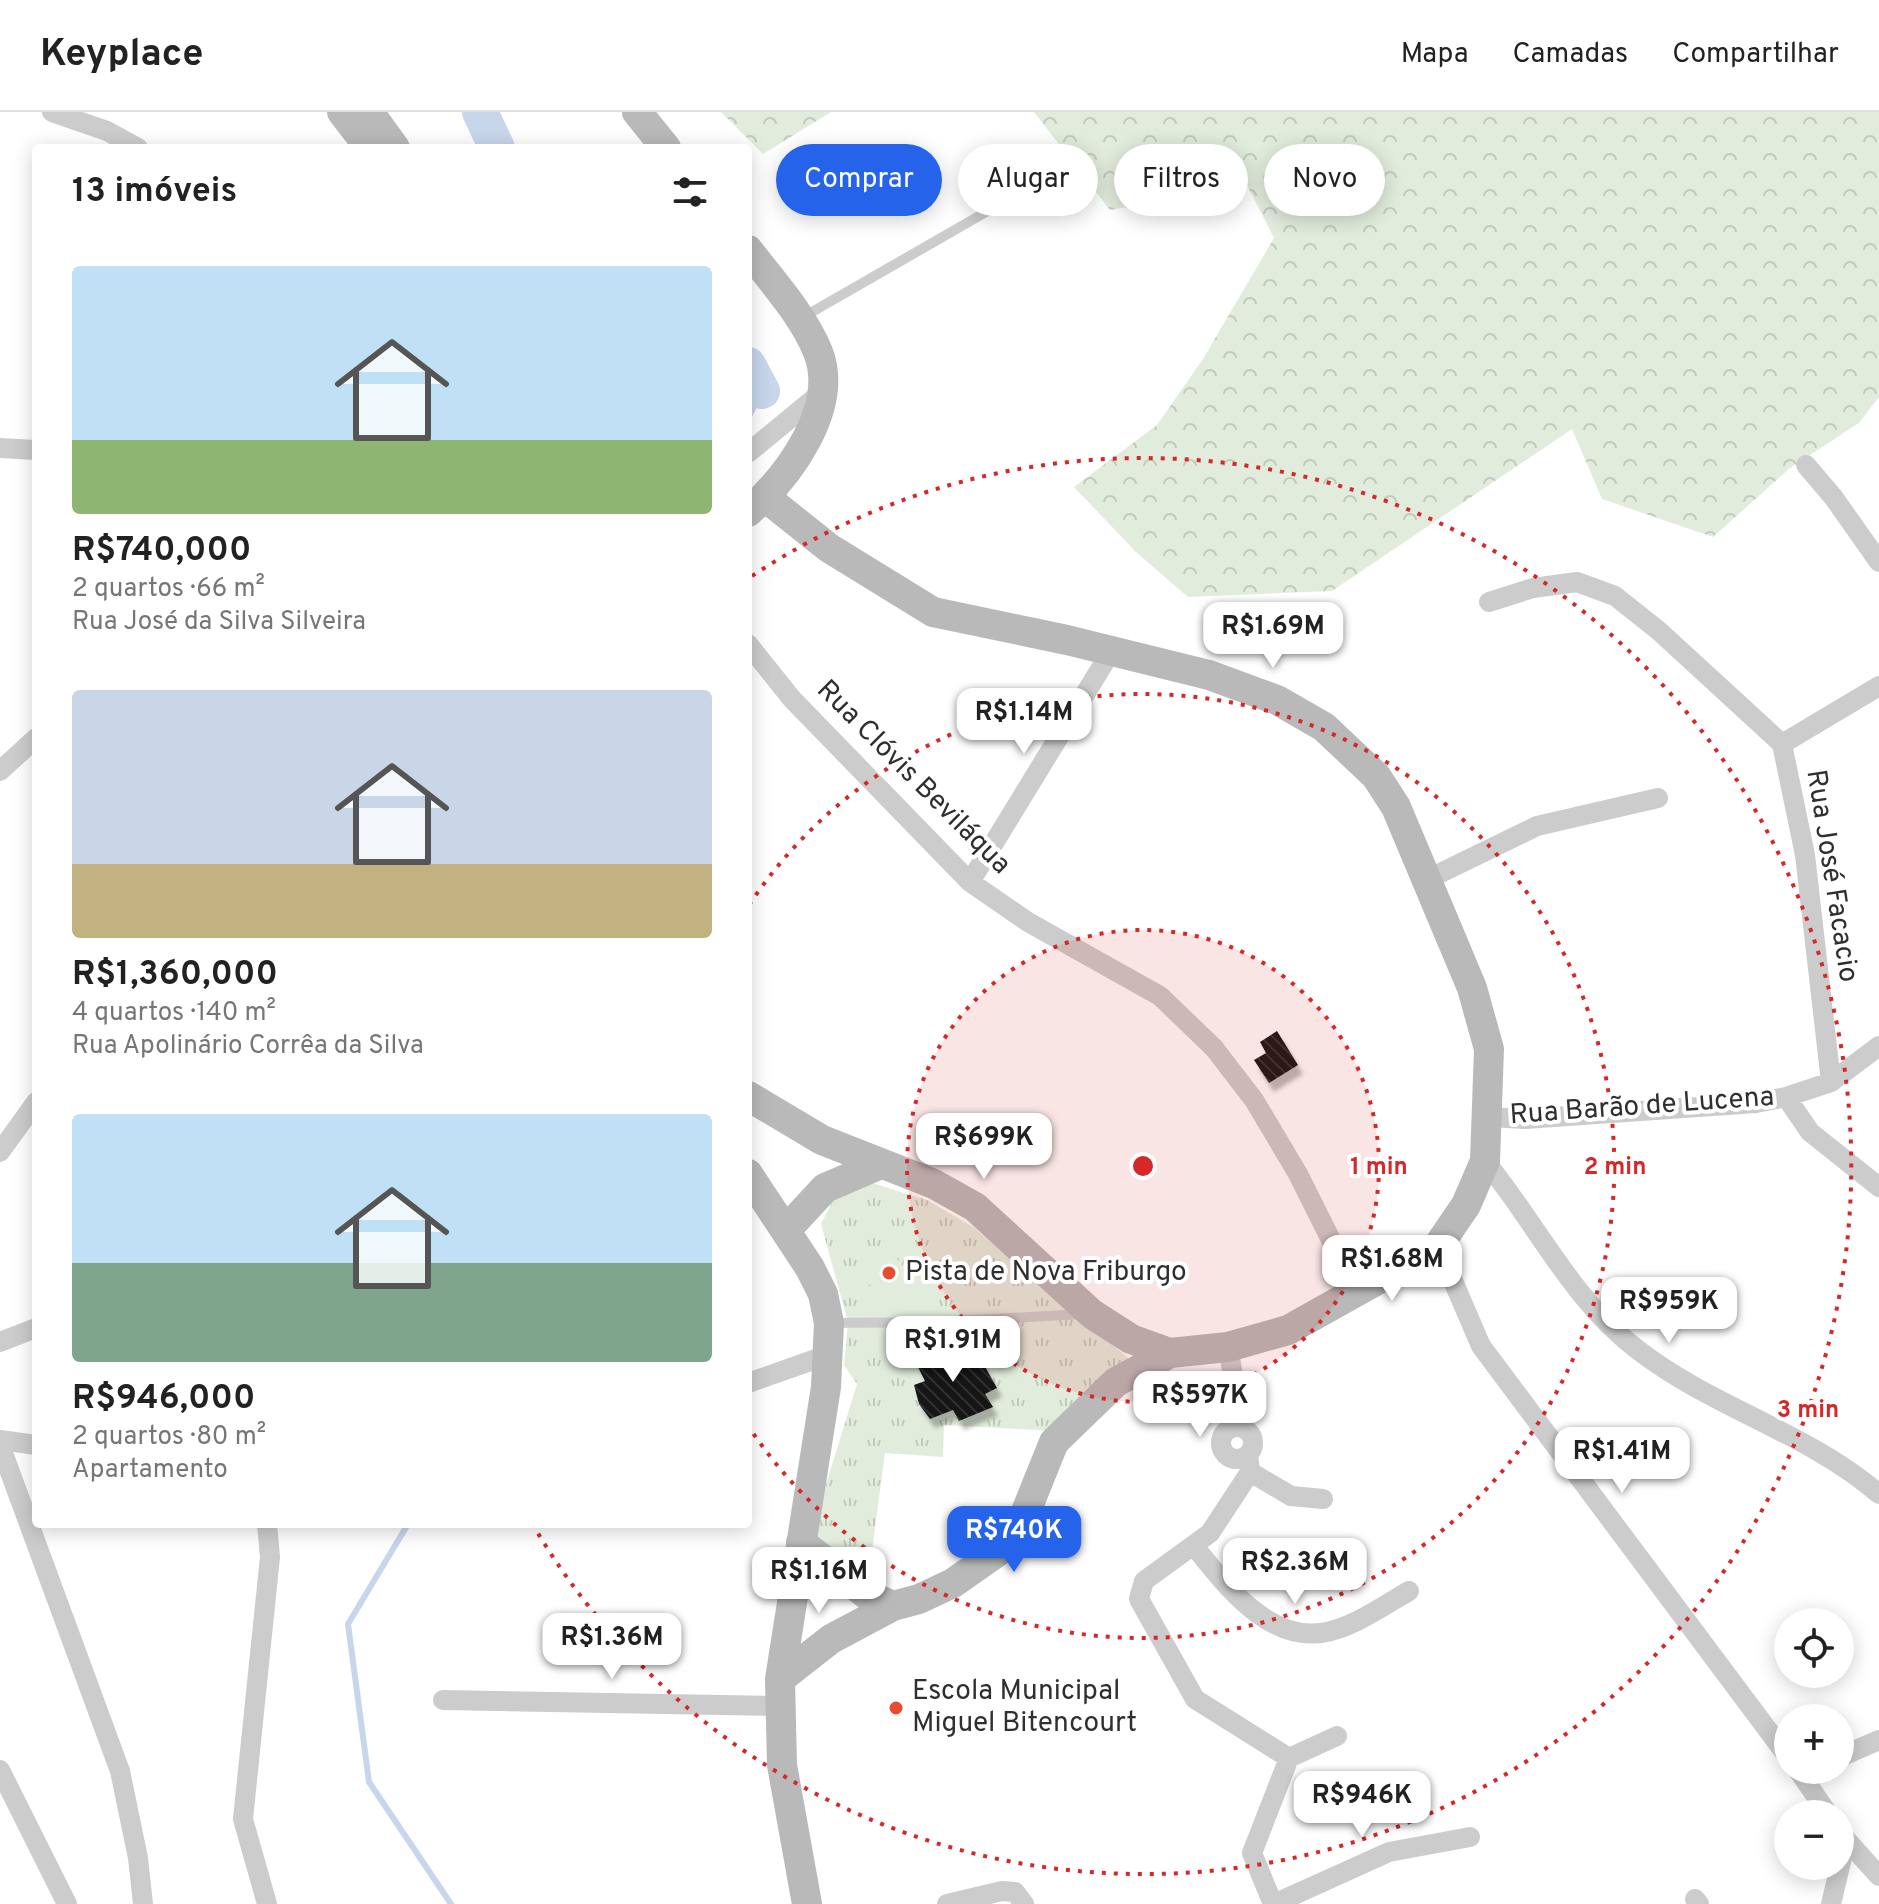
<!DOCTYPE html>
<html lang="pt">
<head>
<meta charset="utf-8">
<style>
  :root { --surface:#fff; --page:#f6f6f6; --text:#222; --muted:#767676; --line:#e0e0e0; --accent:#2563eb }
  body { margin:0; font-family:Overpass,sans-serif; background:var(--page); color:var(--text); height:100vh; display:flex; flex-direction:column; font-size:30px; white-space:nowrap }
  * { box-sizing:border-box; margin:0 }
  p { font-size:26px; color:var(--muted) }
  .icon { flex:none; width:44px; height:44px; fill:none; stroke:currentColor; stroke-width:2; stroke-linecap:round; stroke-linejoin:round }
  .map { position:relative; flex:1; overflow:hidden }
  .details { position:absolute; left:32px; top:32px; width:720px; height:1384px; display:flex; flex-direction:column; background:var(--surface); border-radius:8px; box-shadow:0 4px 20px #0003 }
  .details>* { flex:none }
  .hud { position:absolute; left:776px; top:32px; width:760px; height:72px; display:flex; gap:16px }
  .tools { position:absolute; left:1774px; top:1496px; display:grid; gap:16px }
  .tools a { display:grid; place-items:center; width:80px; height:80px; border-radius:50%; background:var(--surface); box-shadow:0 4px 20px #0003; font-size:40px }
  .price { position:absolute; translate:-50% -68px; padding:0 18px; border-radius:16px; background:#fff; color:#222; font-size:26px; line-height:52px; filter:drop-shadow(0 2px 4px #0008) }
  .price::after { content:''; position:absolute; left:50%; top:48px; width:24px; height:18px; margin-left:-12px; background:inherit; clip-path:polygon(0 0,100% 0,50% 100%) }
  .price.active { background:var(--accent); color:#fff }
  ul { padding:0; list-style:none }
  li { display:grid; align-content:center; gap:16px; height:424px; padding:0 40px }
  li span { display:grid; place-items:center; height:248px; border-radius:8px; color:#555 }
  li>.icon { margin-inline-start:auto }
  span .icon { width:144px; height:144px; fill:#fffc; stroke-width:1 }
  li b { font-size:34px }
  h2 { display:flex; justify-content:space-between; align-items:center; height:96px; padding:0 40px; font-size:34px }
  .chip { padding:0 28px; border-radius:36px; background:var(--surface); box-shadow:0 4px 20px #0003; font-size:28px; line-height:72px }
  .chip.active { background:var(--accent); color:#fff }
  header { display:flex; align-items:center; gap:48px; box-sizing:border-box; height:112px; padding:0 40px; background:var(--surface); border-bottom:2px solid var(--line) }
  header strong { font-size:38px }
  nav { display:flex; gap:44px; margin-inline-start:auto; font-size:28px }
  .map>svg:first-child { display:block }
</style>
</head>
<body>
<header>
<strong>Keyplace</strong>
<nav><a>Mapa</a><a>Camadas</a><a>Compartilhar</a></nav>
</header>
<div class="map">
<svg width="1879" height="1792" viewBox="0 0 1879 1792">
  <defs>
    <pattern id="grass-tufts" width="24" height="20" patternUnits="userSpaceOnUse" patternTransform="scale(2)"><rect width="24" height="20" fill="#e1ecdc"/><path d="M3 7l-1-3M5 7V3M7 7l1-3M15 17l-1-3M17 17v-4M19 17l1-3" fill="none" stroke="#c1cbbd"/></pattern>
    <pattern id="forest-crowns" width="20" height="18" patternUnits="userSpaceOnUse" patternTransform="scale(2)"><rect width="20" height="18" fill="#e1ecdc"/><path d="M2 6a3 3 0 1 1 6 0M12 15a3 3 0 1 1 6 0" fill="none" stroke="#c1cbbd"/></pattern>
    <pattern id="building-back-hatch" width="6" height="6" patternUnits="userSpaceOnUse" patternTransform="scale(2)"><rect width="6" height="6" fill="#161616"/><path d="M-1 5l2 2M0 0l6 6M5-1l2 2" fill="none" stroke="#303030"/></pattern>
    <filter id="shadow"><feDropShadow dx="5" dy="9" stdDeviation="2" flood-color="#0004"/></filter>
  </defs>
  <rect width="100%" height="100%" fill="#fff"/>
  <!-- grass -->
  <path fill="url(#grass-tufts)" d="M 872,1071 L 927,1088 L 973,1115 L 1133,1250 L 1057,1319 L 944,1313 L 943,1345 L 885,1341 L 868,1469 L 812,1418 L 857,1272 L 844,1253 L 848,1210 L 821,1112 L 833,1088 Z"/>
  <!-- forest -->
  <path fill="url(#forest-crowns)" d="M 721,0 L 831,0 L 763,42 Z
    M 1034,0 L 1879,0 L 1879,285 L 1859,311 L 1790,356 L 1713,425 L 1602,387 L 1572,317 L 1332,479 L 1188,485 L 1136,440 L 1074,375 L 1157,313 L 1203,247 L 1274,126 L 1248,75 L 1110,98 Z"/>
  <!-- pitch -->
  <path fill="#e1ecdc" d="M 891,1139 L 905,1157 L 916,1158 L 930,1174 L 926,1186 L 906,1201 L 887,1196 L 883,1190 L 895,1171 L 891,1168 L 885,1179 L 862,1170 L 863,1143 Z"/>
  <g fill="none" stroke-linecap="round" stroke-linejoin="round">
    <!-- stream -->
    <path stroke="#c8d6ec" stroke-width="6" d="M 748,306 L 762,279
      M 408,1412 L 348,1512 L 369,1670 L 451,1792"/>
    <!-- river -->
    <path stroke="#c8d6ec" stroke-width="36" d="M 480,0 L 497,36
      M 748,253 L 762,279"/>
  </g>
  <!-- building -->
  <path fill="url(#building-back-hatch)" filter="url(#shadow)" d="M 1277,919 L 1298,953 L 1269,971 L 1254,948 L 1266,941 L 1260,930 Z
    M 945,1230 L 947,1237 L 959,1230 L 967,1252 L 980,1246 L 997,1276 L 985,1282 L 993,1295 L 959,1309 L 953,1298 L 930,1307 L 919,1292 L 914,1273 L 925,1269 L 915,1249 Z"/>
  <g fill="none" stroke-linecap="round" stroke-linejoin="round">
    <!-- lane -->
    <path stroke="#ccc" stroke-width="10" d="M 805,204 L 986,100
      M 830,1211 L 938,1210 L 1082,1202"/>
    <!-- street -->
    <path stroke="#ccc" stroke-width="20" d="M 52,0 L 107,19 L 138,36
      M 0,336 L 36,338
      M 748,341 L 822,280
      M 1806,353 L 1834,386 L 1879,450
      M 1489,490 L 1533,476 L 1577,470 L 1615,484 L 1659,519 L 1782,632 L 1805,743 L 1831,970
      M 748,532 L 792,587 L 970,770 L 1028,810 L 1160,884 L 1214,936 L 1254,988 L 1298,1062 L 1356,1178
      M 1782,632 L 1879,574
      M 0,659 L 36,626
      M 1424,769 L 1537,714 L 1658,686
      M 970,770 L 1112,538
      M 1786,985 L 1810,1020 L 1879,1075
      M 1489,1005 L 1525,1007 L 1756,991 L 1786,985 L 1831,970 L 1879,934
      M 0,1040 L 36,990
      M 1485,1049 C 1537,1112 1571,1187 1638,1238 C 1713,1296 1807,1320 1879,1382
      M 1438,1134 L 1481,1234 L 1788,1645
      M 0,1230 L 36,1216
      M 1228,1235 L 1242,1315
      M 748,1271 L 830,1242
      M1221 1331a16 16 0 1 1 32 0a16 16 0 1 1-32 0Z
      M 0,1328 L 36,1333
      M 0,1333 L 120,1659 L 138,1746 L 143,1792
      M 1248,1343 L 1250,1360 L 1210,1421 L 1144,1469 L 1139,1487 L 1195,1587 L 1289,1646
      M 1250,1360 L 1291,1384 L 1323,1387
      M 1194,1434 C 1224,1471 1266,1528 1321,1521 C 1351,1517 1383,1494 1409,1479
      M 443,1588 L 780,1594
      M 1840,1645 L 1879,1628
      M 0,1658 L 67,1792
      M 1798,1658 L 1828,1702
      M 1842,1723 L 1879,1764
      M 1695,1787 L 1699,1792
      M 267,1792 L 243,1707 L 270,1445 L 267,1412
      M 947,1792 L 1002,1779 L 1015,1780 L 1024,1792
      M 1273,1792 L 1252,1741 L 1289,1646 L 1337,1624
      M 1274,1792 L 1389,1740 L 1470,1725
      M 1831,1792 L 1846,1729"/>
    <!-- secondary -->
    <path stroke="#b9b9b9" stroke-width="30" d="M 342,0 L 370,36
      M 369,0 L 395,36
      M 637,0 L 666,36
      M 748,138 C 772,169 803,203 818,240 C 840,296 788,365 748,400
      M 765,385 L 829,436 L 933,500 L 1067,528 L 1209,563 L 1277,588 L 1324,615 L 1376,664 L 1396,695 L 1472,876 L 1489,937 L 1485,1049 L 1466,1093 L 1438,1134 L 1288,1218 L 1228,1235 L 1170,1241 L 1116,1270 L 1054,1330 L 1019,1417 L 1003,1436 L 953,1471 L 919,1487 L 893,1494 L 866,1482 L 801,1430
      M 748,984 L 822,1028 L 934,1072 L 975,1095 L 1092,1202 L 1131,1227 L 1170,1241
      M 748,1062 L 810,1156 L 823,1182 L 829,1211 L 826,1275 L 780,1567 L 782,1653 L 807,1792
      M 787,1117 L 825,1076 L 881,1052
      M 780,1567 L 831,1527 L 893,1494"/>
  </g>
  <!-- distance rings -->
  <circle cx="1143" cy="1054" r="236" fill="#d62828" fill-opacity=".12"/>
  <g fill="none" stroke="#d62828" stroke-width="4" stroke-dasharray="4 8">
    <circle cx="1143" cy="1054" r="236"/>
    <path d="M749 793A472 472 0 1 1 749 1315"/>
    <path d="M752 464A708 708 0 1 1 533 1413"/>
  </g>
  <!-- markers -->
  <g fill="#e94b2d" stroke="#fff" stroke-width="3">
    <circle cx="889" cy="1161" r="8"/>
    <circle cx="896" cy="1596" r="8"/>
  </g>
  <g text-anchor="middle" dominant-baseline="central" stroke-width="8" stroke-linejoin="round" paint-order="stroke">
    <!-- street labels -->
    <g font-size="28" fill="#2f2f2f" stroke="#fff">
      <text transform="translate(913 666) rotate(45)">Rua Clóvis Beviláqua</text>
      <text transform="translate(1831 764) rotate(81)">Rua José Facacio</text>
      <text transform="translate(1642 995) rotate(-4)">Rua Barão de Lucena</text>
    </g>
    <!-- poi labels -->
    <g font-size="28" fill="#2f2f2f" stroke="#fff" text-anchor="start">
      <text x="905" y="1161">Pista de Nova Friburgo</text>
      <text x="912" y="1580">Escola Municipal<tspan x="912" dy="32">Miguel Bitencourt</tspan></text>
    </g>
  </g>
  <circle cx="1143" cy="1054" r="12" fill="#d62828" stroke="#fff" stroke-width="4"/>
  <g font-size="24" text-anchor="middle" font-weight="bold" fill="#d62828" stroke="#fff" stroke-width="8" stroke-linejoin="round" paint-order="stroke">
    <text x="1379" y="1062">1 min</text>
    <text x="1615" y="1062">2 min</text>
    <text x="1808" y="1305">3 min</text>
  </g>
</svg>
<div class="tools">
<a><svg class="icon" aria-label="locate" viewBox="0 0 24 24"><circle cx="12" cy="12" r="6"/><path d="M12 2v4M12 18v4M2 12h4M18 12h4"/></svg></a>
<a>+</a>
<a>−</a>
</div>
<b class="price" style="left:1273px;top:558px">R$1.69M</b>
<b class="price" style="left:1024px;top:644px">R$1.14M</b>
<b class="price" style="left:984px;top:1069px">R$699K</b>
<b class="price" style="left:1392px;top:1191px">R$1.68M</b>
<b class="price" style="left:1669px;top:1233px">R$959K</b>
<b class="price" style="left:953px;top:1272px">R$1.91M</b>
<b class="price" style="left:1200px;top:1327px">R$597K</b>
<b class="price" style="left:1622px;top:1383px">R$1.41M</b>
<b class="price active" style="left:1014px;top:1462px">R$740K</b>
<b class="price" style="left:1295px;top:1494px">R$2.36M</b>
<b class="price" style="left:819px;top:1503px">R$1.16M</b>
<b class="price" style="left:612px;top:1569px">R$1.36M</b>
<b class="price" style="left:1362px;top:1727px">R$946K</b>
<div class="hud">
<a class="chip active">Comprar</a>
<a class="chip">Alugar</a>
<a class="chip">Filtros</a>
<a class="chip">Novo</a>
</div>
<section class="details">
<h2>13 imóveis<svg class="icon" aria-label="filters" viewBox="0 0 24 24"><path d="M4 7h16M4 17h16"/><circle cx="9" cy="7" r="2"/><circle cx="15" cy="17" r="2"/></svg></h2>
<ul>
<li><span style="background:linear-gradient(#bfe0f5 70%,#8fb573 0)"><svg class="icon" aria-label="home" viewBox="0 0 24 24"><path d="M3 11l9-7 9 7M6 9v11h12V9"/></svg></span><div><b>R$740,000</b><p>2 quartos · 66 m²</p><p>Rua José da Silva Silveira</p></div></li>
<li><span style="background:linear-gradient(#c9d6e8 70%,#c2b280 0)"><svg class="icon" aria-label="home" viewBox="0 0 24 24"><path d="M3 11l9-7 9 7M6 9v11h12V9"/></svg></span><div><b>R$1,360,000</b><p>4 quartos · 140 m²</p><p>Rua Apolinário Corrêa da Silva</p></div></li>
<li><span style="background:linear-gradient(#bfe0f5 60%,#7fa58c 0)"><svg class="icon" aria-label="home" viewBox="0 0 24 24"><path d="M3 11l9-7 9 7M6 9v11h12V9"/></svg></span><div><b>R$946,000</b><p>2 quartos · 80 m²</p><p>Apartamento</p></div></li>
</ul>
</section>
</div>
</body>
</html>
